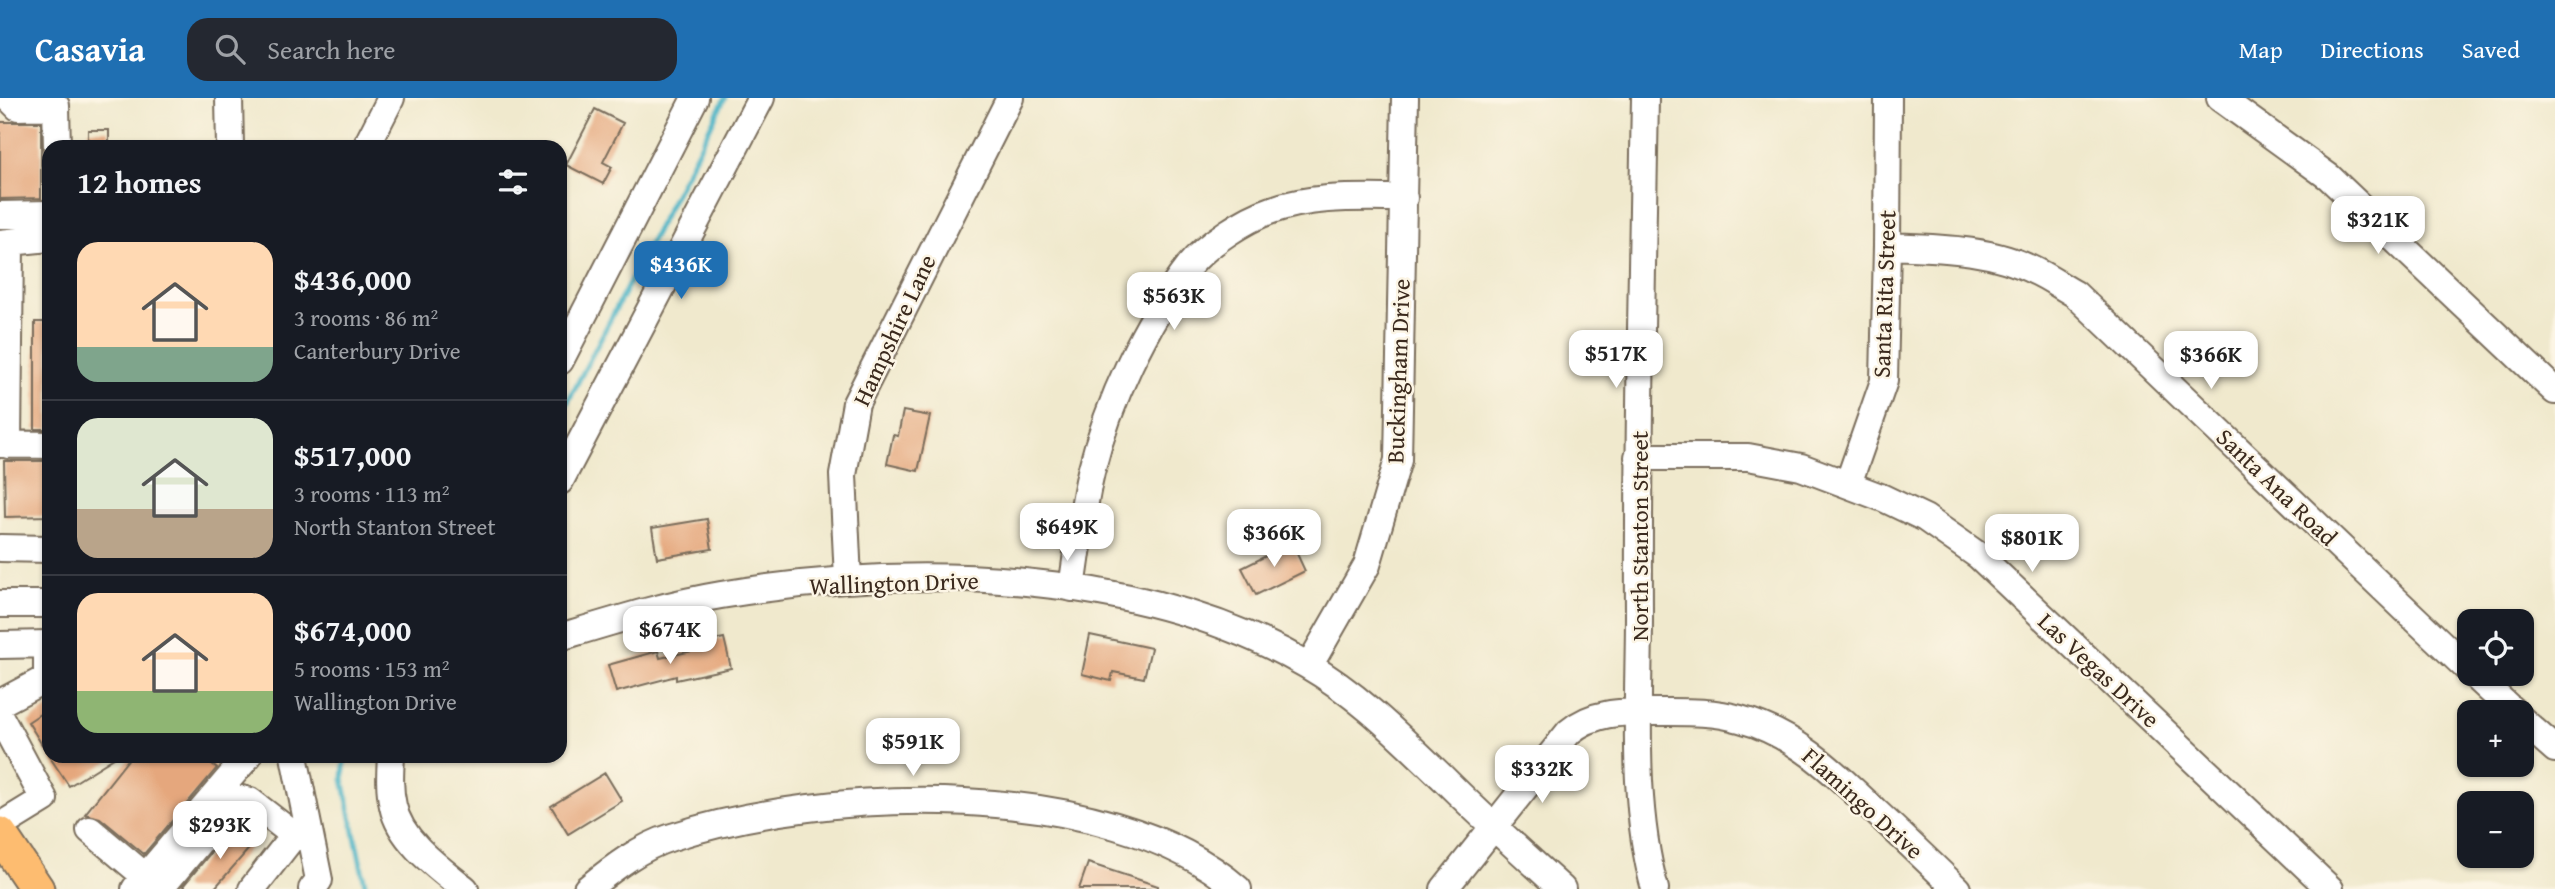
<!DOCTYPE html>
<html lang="en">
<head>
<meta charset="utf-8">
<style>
  :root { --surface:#171b24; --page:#242831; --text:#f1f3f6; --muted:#9ea1a6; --line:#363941; --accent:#1f6fb2 }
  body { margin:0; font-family:"Gentium Book Plus",serif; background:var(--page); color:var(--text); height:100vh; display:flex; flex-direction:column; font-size:26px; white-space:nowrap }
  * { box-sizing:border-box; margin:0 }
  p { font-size:23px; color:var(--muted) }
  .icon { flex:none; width:38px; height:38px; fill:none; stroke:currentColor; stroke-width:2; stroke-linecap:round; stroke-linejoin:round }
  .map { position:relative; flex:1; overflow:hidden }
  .side { position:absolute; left:42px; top:42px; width:525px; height:623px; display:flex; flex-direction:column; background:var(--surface); border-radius:21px; box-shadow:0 2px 5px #0004 }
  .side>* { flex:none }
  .tools { position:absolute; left:2457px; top:511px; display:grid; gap:14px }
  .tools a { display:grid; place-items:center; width:77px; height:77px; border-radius:14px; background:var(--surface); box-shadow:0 2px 5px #0004; font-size:35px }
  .price { position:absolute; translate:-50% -60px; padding:0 16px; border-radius:14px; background:#fff; color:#222; font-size:23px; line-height:46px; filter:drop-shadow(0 2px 4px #0008) }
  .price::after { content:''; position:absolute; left:50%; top:42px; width:21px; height:16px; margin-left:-10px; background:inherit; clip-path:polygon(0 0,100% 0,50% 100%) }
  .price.current { background:var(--accent); color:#fff }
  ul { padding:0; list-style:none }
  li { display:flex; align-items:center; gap:21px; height:175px; padding:0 35px }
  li+li { border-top:2px solid var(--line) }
  li span { display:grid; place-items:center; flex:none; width:196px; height:140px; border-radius:21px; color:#555 }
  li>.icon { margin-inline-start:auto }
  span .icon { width:84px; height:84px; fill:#fffc; stroke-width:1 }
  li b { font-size:30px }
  h2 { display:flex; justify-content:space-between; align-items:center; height:84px; padding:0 35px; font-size:30px }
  header { display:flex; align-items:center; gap:42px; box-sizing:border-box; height:98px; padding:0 35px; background:var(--accent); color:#fff }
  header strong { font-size:33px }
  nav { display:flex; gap:38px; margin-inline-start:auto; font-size:24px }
  .search { width:490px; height:63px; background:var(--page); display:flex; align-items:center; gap:18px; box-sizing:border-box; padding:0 24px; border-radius:21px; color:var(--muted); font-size:26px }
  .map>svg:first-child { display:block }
</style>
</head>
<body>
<header>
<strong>Casavia</strong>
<div class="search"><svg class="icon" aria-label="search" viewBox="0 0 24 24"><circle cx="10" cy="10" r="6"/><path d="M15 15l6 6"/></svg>Search here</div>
<nav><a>Map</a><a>Directions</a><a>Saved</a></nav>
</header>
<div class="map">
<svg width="2555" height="791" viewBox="0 0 2555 791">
  <rect width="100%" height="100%" fill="#fcf5e5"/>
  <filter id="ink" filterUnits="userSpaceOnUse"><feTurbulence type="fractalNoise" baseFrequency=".0143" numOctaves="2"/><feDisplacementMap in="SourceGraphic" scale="14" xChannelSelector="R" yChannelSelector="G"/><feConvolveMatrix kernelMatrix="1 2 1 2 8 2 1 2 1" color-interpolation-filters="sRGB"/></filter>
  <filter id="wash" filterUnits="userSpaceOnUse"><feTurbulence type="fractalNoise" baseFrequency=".00686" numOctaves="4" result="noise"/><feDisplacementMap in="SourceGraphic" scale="28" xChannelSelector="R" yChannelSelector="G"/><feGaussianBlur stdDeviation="1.57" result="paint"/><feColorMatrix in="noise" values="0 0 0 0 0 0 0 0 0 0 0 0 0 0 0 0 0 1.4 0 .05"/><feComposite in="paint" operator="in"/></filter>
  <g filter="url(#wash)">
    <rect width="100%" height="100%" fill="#f0e9cd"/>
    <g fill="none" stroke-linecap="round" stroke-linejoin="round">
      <!-- stream -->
      <path stroke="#49b4c6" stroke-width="5" d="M 560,319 L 725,0
        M 345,658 L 343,681 L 366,791"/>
    </g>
    <g id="blocks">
      <!-- building -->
      <path fill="#e5a77d" d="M 595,11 L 623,25 L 603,64 L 612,69 L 603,86 L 566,67 Z
        M 0,24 L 41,24 L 41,100 L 0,101 Z
        M 88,32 L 109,32 L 109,49 L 88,49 Z
        M 35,224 L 49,224 L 49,331 L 35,331 Z
        M 903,313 L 930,318 L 918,373 L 887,366 L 893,337 L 898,338 Z
        M 4,363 L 49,363 L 49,418 L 5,419 Z
        M 707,421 L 712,451 L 657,460 L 652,430 Z
        M 1292,445 L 1305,473 L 1256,497 L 1242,470 Z
        M 1090,537 L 1151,550 L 1144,580 L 1113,574 L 1111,583 L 1082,576 Z
        M 724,540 L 731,570 L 676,582 L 676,578 L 616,594 L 608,567 L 658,553 L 660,560 L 697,552 L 696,546 Z
        M 49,610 L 49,658 L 28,624 Z
        M 49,658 L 117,658 L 69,688 Z
        M 131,658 L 202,658 L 217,670 L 144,756 L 100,720 L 85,716 Z
        M 605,675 L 622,703 L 568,736 L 551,708 Z
        M 233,728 L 253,746 L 214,791 L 186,791 L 183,788 Z
        M 1088,765 L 1158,788 L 1158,791 L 1079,791 Z"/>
    </g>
  </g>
  <g filter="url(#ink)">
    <use href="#blocks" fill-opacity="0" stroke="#7a6d5b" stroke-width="2"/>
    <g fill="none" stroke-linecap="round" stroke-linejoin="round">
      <defs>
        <path id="minor" d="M 9,0 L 18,9 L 56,8 L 57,49
          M 229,0 L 230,49
          M 1645,0 C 1642,172 1638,344 1639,516 C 1639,605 1631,705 1655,791
          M 2220,0 L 2329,79 L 2555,293
          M 366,49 L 391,0
          M 0,117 L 49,116
          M 0,145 L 49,140
          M 1887,148 C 1937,150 1992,150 2037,174 C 2050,180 2062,189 2075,196 L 2469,572
          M 560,263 L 695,0
          M 0,346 L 49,347
          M 8,347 L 10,145
          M 1638,359 L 1748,359 L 1801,369 L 1883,400 L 1925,420 L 1979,458 L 2330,791
          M 560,383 L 761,0
          M 1848,386 L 1884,283 L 1887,148 L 1888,0
          M 0,450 L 49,451
          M 848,481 L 843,377 L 856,305 L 1010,0
          M 1072,490 C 1078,451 1082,412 1091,374 C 1108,304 1145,225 1189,168 C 1207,146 1245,121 1272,112 C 1314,97 1360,100 1404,100
          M 0,506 L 49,506
          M 560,539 C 613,523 667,506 721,497 C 907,465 1141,470 1307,567 C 1359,597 1401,640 1444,681 C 1482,719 1522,755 1562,791
          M 0,547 L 49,546
          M 1309,568 L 1367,467 L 1398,362 L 1405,0
          M 2473,576 L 2514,614
          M 0,605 L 47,580 L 47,546
          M 0,619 L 44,701 L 0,728
          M 2522,622 L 2555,651
          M 294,658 L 319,782 L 312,791
          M 391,658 C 390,675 389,691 393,708 C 400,743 439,770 465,791
          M 90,732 L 146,779
          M 135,791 L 248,658
          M 160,791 L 231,706 L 241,701 L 250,703 L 294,737
          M 252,791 L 294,737 L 309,736
          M 587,791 C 613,770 640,749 672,739 C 827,689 1108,678 1238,791
          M 1444,791 L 1569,634 C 1593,613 1624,614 1655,614 C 1683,614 1713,613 1740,621 C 1796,636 1835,675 1875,713 C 1903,739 1930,765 1957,791"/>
        <path id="major" d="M 0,736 L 37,791"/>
      </defs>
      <!-- minor casing -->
      <use href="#minor" stroke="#7a6d5b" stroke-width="30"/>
      <!-- major casing -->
      <use href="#major" stroke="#7a6d5b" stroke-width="37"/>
      <!-- minor -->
      <use href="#minor" stroke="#fff" stroke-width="26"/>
      <!-- major -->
      <use href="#major" stroke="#fdbc70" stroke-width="33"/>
    </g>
  </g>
  <g text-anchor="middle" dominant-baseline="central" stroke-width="5" stroke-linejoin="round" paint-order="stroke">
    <!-- street labels -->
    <g font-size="24" fill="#3b2a1e" stroke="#fcf5e5">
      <text transform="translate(1884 196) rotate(-88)">Santa Rita Street</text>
      <text transform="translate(894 232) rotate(-65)">Hampshire Lane</text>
      <text transform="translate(1398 273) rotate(-88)">Buckingham Drive</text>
      <text transform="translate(2277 389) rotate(44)">Santa Ana Road</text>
      <text transform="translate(1639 438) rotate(-90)">North Stanton Street</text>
      <text transform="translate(894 485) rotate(-2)">Wallington Drive</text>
      <text transform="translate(2099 572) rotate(43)">Las Vegas Drive</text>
      <text transform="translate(1863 705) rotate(42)">Flamingo Drive</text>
    </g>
  </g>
</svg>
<div class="tools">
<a><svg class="icon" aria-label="locate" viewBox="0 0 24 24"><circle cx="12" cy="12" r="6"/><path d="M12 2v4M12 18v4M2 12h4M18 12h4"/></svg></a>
<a>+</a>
<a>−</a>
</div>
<b class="price" style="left:2378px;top:158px">$321K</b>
<b class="price current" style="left:681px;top:203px">$436K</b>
<b class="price" style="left:1174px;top:234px">$563K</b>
<b class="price" style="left:1616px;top:292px">$517K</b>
<b class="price" style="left:2211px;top:293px">$366K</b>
<b class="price" style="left:1067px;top:465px">$649K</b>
<b class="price" style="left:1274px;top:471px">$366K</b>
<b class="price" style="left:2032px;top:476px">$801K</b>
<b class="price" style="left:670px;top:568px">$674K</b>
<b class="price" style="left:913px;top:680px">$591K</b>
<b class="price" style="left:1542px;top:707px">$332K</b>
<b class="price" style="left:220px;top:763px">$293K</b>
<section class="side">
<h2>12 homes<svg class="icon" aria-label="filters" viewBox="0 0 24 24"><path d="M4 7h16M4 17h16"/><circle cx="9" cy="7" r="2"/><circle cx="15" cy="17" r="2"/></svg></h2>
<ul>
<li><span style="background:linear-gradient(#ffd9b3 75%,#7fa58c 0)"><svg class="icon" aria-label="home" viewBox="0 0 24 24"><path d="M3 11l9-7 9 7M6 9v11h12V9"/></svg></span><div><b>$436,000</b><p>3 rooms · 86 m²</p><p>Canterbury Drive</p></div></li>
<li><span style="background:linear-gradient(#dfe7d0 65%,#b9a48a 0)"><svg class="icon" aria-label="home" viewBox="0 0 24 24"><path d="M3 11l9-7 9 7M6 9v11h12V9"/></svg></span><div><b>$517,000</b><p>3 rooms · 113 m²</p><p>North Stanton Street</p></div></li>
<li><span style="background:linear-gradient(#ffd9b3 70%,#8fb573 0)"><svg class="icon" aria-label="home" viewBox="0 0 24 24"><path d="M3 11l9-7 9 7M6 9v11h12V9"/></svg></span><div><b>$674,000</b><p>5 rooms · 153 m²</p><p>Wallington Drive</p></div></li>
</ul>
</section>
</div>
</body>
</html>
